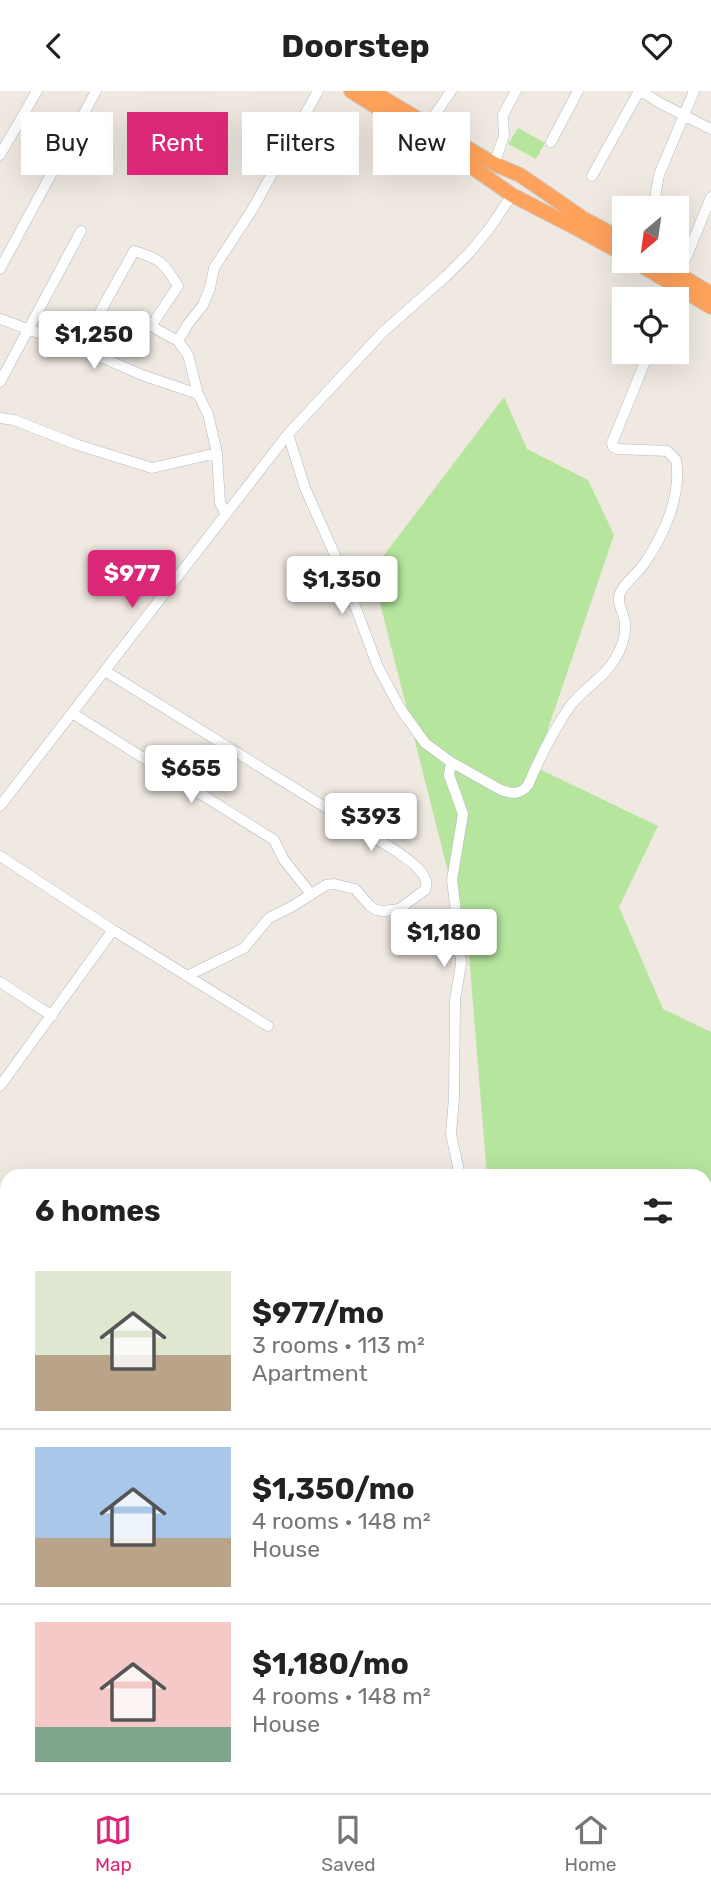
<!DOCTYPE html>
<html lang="en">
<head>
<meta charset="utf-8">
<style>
  :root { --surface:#fff; --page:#f6f6f6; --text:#222; --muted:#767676; --line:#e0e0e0; --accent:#db2777 }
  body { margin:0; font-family:Rubik,sans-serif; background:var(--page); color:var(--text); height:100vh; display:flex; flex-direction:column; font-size:26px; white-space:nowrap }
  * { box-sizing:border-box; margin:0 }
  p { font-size:23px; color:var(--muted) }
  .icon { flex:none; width:38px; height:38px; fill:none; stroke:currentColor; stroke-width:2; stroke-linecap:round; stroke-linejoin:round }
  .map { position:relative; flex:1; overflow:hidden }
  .sheet { position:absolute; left:0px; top:1078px; width:712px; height:625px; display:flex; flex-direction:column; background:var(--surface); border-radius:21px 21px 0 0; box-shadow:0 7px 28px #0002 }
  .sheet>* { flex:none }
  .top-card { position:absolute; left:21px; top:21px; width:670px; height:63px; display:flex; gap:14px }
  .needle { width:46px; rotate:209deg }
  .buttons { position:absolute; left:612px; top:105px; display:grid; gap:14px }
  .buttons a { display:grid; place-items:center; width:77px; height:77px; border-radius:0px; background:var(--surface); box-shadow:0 7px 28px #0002; font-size:35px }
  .price { position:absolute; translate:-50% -60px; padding:0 16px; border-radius:7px; background:#fff; color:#222; font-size:23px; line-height:46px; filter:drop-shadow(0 2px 4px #0008) }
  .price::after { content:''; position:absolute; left:50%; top:42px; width:21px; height:16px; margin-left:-10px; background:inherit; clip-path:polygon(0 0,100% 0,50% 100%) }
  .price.active { background:var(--accent); color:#fff }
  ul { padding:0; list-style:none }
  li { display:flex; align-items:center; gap:21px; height:175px; padding:0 35px }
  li+li { border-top:2px solid var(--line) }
  li span { display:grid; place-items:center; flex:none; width:196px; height:140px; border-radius:0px; color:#555 }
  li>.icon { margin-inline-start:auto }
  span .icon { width:84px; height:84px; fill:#fffc; stroke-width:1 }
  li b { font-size:30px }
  h2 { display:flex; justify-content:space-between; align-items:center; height:84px; padding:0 35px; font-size:30px }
  .pill { padding:0 24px; border-radius:0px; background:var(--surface); box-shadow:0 7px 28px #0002; font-size:24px; line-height:63px }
  .pill.active { background:var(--accent); color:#fff }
  header { display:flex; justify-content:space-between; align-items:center; height:91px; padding:0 35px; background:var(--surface); font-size:32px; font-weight:700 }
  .tab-bar { display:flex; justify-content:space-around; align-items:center; height:98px; border-top:2px solid var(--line); background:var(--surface); font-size:19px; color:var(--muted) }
  .tab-bar a { display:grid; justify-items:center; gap:4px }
  .tab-bar .active { color:var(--accent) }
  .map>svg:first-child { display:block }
</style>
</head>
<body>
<header><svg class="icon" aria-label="back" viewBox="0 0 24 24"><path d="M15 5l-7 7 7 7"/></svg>Doorstep<svg class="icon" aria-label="heart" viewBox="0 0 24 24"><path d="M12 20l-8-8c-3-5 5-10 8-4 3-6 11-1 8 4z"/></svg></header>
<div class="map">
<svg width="711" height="1702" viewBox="0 0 711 1702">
  <rect width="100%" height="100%" fill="#efe9e1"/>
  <!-- green -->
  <path fill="#b6e59e" d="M 518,37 L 545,52 L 536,68 L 508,53 Z
    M 504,306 L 527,358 L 588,389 L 614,444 L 535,676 L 658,735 L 619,816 L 663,918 L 711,941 L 711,1094 L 708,1112 L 705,1112 L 705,1085 L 487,1085 L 469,864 L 372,480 Z
    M 711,1354 L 711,1702 L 488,1702 L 494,1696 L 705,1696 L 705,1356 Z"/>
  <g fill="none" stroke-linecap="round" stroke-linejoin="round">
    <defs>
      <path id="minor" d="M 641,0 L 660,12 L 711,38
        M 428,34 L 451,0
        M 551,51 L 578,0
        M 0,64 L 37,0
        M 494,73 L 504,45 L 503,24 L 516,0
        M 592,85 L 639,0
        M 650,117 L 655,107 L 659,84 L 694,0
        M 0,178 L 96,0
        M 679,184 L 711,106
        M 670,208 L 676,195
        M 0,228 L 80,257 L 142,284 L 198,303
        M 178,250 L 188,233 L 203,214 L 210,197 L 214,177 L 252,119 L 318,0
        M 80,257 L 134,160 C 161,168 164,172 178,195 L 151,235 L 178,250 L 188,264 L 198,303 L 208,323 L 217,362 L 220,412 L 226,423
        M 0,291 L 81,140
        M 0,327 L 14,329 L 78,354 L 152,377 L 217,362
        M 288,343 L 305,397 L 342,480 L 378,576 L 400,617 L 425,652 L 451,671 L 501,699 C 512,703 520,704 528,694 C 540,666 553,639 571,614 C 584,597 604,587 615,568 C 621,558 626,544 625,532 C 624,522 616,512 620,502 C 625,491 637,483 644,473 C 664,444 682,404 676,369 L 667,360 L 618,358 L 613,356 L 612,352 L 649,261
        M 105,580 L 396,760 C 407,768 432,783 425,799 L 399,818 L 384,820 L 376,819 L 370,815 L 355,798 L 334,793 L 326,794 L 291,816 L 269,827 L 244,857 L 187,885
        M 72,622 L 274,749 L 284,769 L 311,803
        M 451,671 L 449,684 L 463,723 L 452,789 L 458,837 L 461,873 L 455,909 L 454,1007 L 451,1043 L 460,1085
        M 0,715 L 288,343 L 383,241 L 445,186 L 470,161 L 489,138 L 512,104
        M 0,765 L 113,839 L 268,935
        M 0,891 L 52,925
        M 0,995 L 113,839
        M 0,1115 L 7,1116
        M 0,1275 L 7,1258
        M 705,1350 L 711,1346
        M 0,1376 L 4,1369 L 7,1322
        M 349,1696 L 354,1702
        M 497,1696 L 498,1702
        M 480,1702 L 485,1696"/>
      <path id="highway" d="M 351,0 L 469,74 L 512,104 L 578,138 L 625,164
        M 371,0 L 494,73 L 520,84 L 584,128 L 625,150
        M 634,170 L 711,216
        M 657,170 L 711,203"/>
    </defs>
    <!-- minor casing -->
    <use href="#minor" stroke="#b4b7c1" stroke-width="11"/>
    <!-- highway casing -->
    <use href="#highway" stroke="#c9c9c9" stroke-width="16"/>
    <!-- minor -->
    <use href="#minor" stroke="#fff" stroke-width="10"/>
    <!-- highway -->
    <use href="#highway" stroke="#ffa35c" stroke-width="14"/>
  </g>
</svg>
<div class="buttons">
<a><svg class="needle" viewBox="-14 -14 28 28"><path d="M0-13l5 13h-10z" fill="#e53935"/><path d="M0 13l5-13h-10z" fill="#767676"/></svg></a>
<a><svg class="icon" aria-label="locate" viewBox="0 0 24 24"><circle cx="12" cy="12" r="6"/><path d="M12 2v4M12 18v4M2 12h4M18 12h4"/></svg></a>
</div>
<b class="price" style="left:94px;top:280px">$1,250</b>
<b class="price active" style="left:132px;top:519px">$977</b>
<b class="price" style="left:342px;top:525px">$1,350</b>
<b class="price" style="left:191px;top:714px">$655</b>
<b class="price" style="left:371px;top:762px">$393</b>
<b class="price" style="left:444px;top:878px">$1,180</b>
<div class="top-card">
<a class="pill">Buy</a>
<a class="pill active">Rent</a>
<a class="pill">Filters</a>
<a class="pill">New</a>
</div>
<section class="sheet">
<h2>6 homes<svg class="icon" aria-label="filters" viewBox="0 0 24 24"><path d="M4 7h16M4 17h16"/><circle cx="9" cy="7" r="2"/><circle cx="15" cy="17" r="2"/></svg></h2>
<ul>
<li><span style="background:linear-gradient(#dfe7d0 60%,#b9a48a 0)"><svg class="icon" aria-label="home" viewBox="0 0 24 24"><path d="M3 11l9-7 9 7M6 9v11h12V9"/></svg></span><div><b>$977/mo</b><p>3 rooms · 113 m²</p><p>Apartment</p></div></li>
<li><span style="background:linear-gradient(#a9c7e8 65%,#b9a48a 0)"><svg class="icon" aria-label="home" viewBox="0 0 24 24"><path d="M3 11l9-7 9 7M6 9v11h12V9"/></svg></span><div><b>$1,350/mo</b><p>4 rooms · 148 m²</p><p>House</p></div></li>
<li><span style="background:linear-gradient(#f6c9c9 75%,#7fa58c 0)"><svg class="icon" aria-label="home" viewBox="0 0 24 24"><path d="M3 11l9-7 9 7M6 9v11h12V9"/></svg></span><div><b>$1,180/mo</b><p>4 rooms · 148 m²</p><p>House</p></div></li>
</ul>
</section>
</div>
<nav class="tab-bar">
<a class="active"><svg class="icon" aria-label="map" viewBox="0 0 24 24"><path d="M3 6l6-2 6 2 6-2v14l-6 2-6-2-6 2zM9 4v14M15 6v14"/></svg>Map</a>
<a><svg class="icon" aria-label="saved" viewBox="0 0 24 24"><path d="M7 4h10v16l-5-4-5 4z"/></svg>Saved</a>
<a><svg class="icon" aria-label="home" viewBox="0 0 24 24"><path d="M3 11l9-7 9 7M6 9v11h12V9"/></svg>Home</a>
</nav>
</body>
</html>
